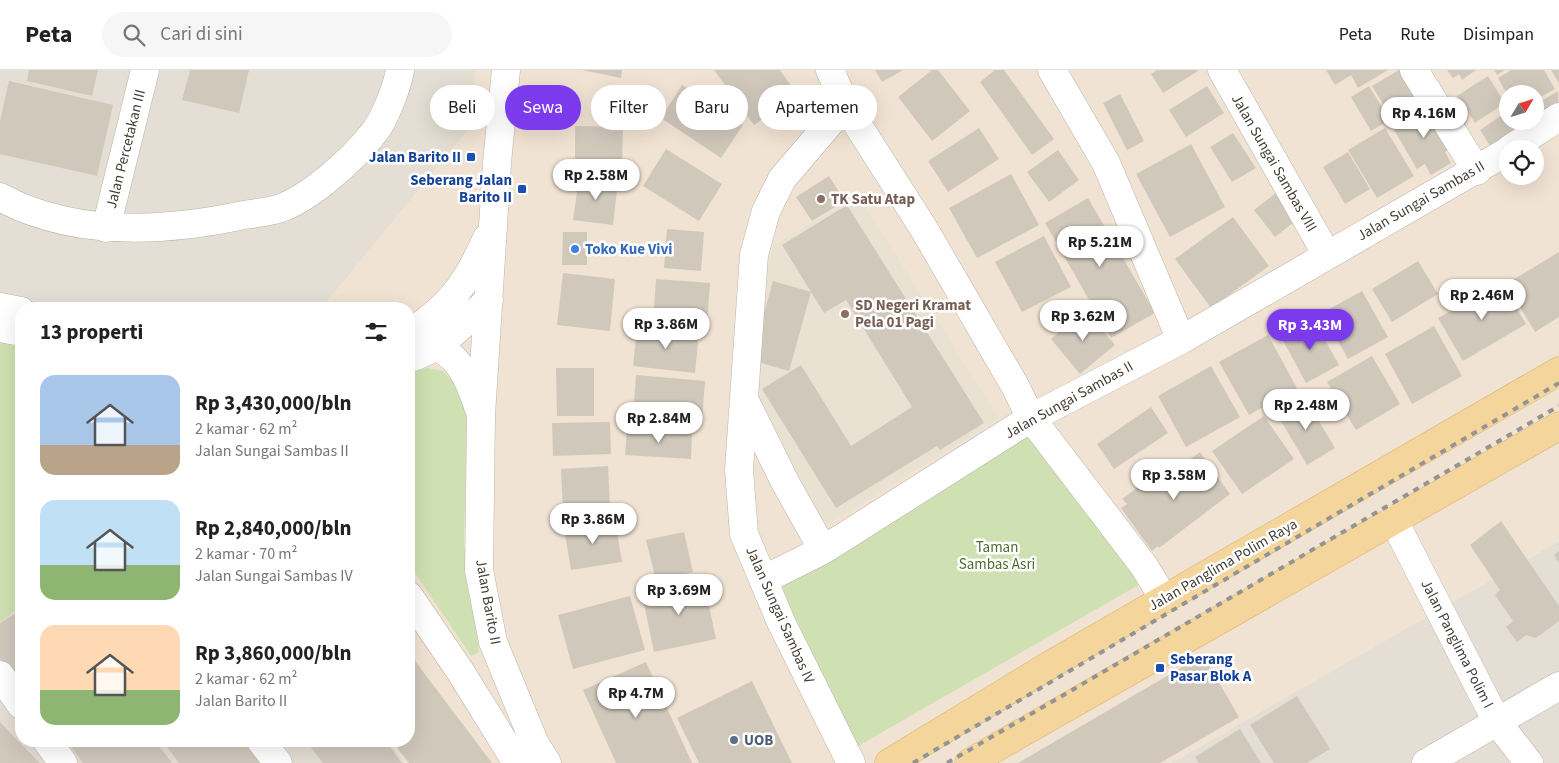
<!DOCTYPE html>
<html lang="id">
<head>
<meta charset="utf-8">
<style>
  :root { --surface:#fff; --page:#f6f6f6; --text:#222; --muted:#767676; --line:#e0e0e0; --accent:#7c3aed }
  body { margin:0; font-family:"Source Sans 3",sans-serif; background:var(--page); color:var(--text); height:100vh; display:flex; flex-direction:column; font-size:19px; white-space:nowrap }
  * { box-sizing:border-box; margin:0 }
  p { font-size:16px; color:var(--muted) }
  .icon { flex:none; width:28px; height:28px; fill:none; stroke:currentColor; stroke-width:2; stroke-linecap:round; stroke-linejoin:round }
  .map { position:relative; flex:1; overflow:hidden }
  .panel { position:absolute; left:15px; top:232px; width:400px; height:445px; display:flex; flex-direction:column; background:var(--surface); border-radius:20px; box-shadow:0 5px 20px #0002 }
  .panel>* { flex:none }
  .hud { position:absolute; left:430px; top:15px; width:475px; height:45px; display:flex; gap:10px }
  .needle { width:32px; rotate:52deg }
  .fabs { position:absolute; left:1499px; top:15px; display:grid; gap:10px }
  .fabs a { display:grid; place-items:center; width:45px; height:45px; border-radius:50%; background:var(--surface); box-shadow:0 5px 20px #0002; font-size:25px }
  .price { position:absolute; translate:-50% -42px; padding:0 11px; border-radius:18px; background:#fff; color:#222; font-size:16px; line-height:32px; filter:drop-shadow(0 1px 2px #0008) }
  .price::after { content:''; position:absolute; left:50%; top:30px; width:15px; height:11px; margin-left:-8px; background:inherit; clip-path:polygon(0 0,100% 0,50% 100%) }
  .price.current { background:var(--accent); color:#fff }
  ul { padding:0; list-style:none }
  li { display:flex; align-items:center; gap:15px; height:125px; padding:0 25px }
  li span { display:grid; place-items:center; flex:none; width:140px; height:100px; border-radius:15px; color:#555 }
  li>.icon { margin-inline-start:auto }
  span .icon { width:60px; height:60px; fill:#fffc; stroke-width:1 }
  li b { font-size:21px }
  h2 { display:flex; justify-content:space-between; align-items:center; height:60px; padding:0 25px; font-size:21px }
  .tag { padding:0 18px; border-radius:22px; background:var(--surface); box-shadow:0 5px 20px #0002; font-size:18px; line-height:45px }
  .tag.current { background:var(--accent); color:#fff }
  header { display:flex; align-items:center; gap:30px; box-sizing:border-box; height:70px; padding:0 25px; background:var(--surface); border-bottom:1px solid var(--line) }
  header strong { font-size:24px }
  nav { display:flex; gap:28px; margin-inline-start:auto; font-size:18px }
  .search { width:350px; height:45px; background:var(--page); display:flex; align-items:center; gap:12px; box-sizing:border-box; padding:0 18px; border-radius:28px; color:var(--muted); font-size:19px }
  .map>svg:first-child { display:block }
</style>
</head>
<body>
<header>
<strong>Peta</strong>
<div class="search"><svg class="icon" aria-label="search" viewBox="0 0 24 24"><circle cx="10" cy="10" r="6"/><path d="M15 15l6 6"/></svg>Cari di sini</div>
<nav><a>Peta</a><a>Rute</a><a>Disimpan</a></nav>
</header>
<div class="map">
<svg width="1559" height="693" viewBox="0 0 1559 693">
  <rect width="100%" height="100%" fill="#f1ede6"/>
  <!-- residential -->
  <path fill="#e4ded4" d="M 0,0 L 476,0 L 473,54 L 321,239 L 21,239 L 21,671 L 389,671 L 405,693 L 0,693 Z
    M 1559,471 L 1559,693 L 1171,693 Z"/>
  <!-- commercial -->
  <path fill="#f1e3d3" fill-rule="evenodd" d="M 476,0 L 1559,0 L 1559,471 L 1171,693 L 406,693 L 389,671 L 409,671 L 409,239 L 321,239 L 473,54 ZM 1508,24 L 1535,24 L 1535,51 L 1508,51 ZM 1508,79 L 1535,79 L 1535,106 L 1508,106 Z"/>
  <!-- education -->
  <path fill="#e9e1d1" d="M 858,125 L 999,349 L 826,455 L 741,311 L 773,176 Z"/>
  <!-- green -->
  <path fill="#cfe1b2" d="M 0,271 L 21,276 L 21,536 L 0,552 Z
    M 427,298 L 443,301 L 458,318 L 467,338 L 464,475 L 479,582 L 471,586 L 409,494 L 409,303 Z
    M 1023,353 L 1142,513 L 853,679 L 776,514 Z"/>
  <!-- building -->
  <path fill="#d1c8bc" d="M 29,0 L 98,0 L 92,26 L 27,11 Z
    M 190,0 L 249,0 L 239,43 L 182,30 Z
    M 582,0 L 622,0 L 621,8 Z
    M 714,0 L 780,0 L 797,24 L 754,55 Z
    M 875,0 L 903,0 L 882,12 Z
    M 932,0 L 938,0 L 970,41 L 932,71 L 898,27 Z
    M 995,0 L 1004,0 L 1054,69 L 1032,85 L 980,12 Z
    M 1157,0 L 1197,0 L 1198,1 L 1163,23 L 1151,4 Z
    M 1326,0 L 1388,0 L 1358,18 L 1351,5 L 1335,15 Z
    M 1399,0 L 1409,0 L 1425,27 L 1391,47 L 1372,16 Z
    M 1447,0 L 1476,0 L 1462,10 L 1459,4 L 1453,8 Z
    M 1494,0 L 1505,0 L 1497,5 Z
    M 1511,0 L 1544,0 L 1555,19 L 1535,30 L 1535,24 L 1507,24 L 1498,8 Z
    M 1551,0 L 1559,0 L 1559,13 Z
    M 1488,6 L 1505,33 L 1475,53 L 1457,26 Z
    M 9,11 L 113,35 L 97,106 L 0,84 L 0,51 Z
    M 682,15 L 743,55 L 721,88 L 661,48 Z
    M 1207,16 L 1224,43 L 1186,67 L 1169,40 Z
    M 1369,16 L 1390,50 L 1371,61 L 1351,27 Z
    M 1558,21 L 1559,42 L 1535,51 L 1535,35 Z
    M 1120,24 L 1144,71 L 1127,80 L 1103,33 Z
    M 1426,32 L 1455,76 L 1445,82 L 1451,93 L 1431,105 L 1425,94 L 1417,99 L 1391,55 Z
    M 1508,41 L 1508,51 L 1516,51 L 1523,63 L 1495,84 L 1480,60 Z
    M 575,56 L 623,57 L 622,97 L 575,96 Z
    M 979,58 L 999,89 L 948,122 L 928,91 Z
    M 1385,58 L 1414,106 L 1377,128 L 1348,80 Z
    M 1233,63 L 1256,98 L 1232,112 L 1210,77 Z
    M 1191,74 L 1225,137 L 1170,167 L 1136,104 Z
    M 666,79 L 722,114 L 699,151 L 643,116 Z
    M 1058,80 L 1079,110 L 1049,132 L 1027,102 Z
    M 1348,82 L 1370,119 L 1345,134 L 1323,97 Z
    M 1011,104 L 1039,155 L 977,188 L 949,138 Z
    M 829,106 L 845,131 L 812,151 L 796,127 Z
    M 579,108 L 618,112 L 613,155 L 573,150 Z
    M 1277,122 L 1298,149 L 1275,167 L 1254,140 Z
    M 1088,128 L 1155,243 L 1111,268 L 1045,153 Z
    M 847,135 L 984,353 L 940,380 L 937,376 L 836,438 L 762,319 L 801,295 L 851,376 L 912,337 L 846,230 L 824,243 L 782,175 Z
    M 1233,147 L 1269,196 L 1211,238 L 1175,189 Z
    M 667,159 L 704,162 L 701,201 L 664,198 Z
    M 563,162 L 587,162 L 587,195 L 562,195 Z
    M 1044,166 L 1071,217 L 1022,242 L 995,192 Z
    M 1559,182 L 1559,247 L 1535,262 L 1506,214 Z
    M 1418,191 L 1438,224 L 1392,252 L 1372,219 Z
    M 563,203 L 615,209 L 610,261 L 557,255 Z
    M 656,209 L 710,213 L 707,255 L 653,251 Z
    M 773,211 L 811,222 L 789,301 L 751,290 Z
    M 1502,212 L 1526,254 L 1463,291 L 1438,248 Z
    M 1362,221 L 1388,267 L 1348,289 L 1322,243 Z
    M 1086,240 L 1115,275 L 1080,304 L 1051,269 Z
    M 1313,249 L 1339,295 L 1306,313 L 1281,267 Z
    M 1434,256 L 1462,306 L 1412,334 L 1385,284 Z
    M 637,258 L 699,264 L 695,303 L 633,296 Z
    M 1268,265 L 1297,318 L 1249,345 L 1219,292 Z
    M 1372,286 L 1400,334 L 1356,360 L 1327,312 Z
    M 1211,296 L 1240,347 L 1186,377 L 1158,326 Z
    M 556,298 L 594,298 L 594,346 L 557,346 Z
    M 636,305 L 705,311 L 702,352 L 633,345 Z
    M 1305,328 L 1335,378 L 1307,395 L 1277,344 Z
    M 1151,337 L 1168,363 L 1114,399 L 1097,374 Z
    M 1264,346 L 1294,389 L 1242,424 L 1212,381 Z
    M 610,352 L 611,384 L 553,386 L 552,353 Z
    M 627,358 L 692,363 L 691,389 L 625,385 Z
    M 1200,382 L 1230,424 L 1159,478 L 1158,476 L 1152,481 L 1121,438 L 1127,434 L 1122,429 L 1154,405 L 1158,412 Z
    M 608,396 L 610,438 L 563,441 L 561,399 Z
    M 615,450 L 622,492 L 571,500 L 564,458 Z
    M 1501,451 L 1559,536 L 1559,551 L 1536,568 L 1526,565 L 1517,572 L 1506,557 L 1513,551 L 1495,525 L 1500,520 L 1470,475 Z
    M 684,462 L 693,502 L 656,510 L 646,470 Z
    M 1559,481 L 1559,493 L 1554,485 Z
    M 704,511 L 716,569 L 654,582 L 642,524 Z
    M 630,526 L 645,580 L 573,599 L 558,545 Z
    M 21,540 L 21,624 L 0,588 L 0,553 Z
    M 409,582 L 424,603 L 492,693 L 409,693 L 392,671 L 409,671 Z
    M 1203,585 L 1239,647 L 1160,693 L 1018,693 Z
    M 646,592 L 692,693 L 616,693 L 583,620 Z
    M 752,611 L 792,693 L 699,693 L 677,648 Z
    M 1297,626 L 1330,679 L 1307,693 L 1274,693 L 1250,655 Z
    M 0,652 L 17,670 L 40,693 L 0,693 Z
    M 1240,659 L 1261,693 L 1199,693 L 1195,687 Z
    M 67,671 L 155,671 L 172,693 L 83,693 Z
    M 163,671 L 257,671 L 274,693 L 179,693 Z
    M 306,671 L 386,671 L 402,693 L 323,693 Z"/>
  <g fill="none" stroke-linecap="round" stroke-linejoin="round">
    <defs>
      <path id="minor" d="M 506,0 L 497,93 L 481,345 L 479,500 L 493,572 L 535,674 L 547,693
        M 830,0 L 845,35 L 924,159 L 1015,316 L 1031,348 L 1144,496 L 1164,529
        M 1052,0 L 1106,93 L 1181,270
        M 1222,0 L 1327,185
        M 1414,0 L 1477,101
        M 845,35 L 782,109 L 766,141 L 754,185 L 739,400 L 744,464 L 781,552 L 851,693
        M 1510,79 L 1559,47
        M 0,127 C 73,167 164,162 244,145 C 256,143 269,142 281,138 C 311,127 352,90 372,65 C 384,51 397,18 400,0
        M 106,158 L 145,0
        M 0,237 L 21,241
        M 0,258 L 21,262
        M 409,263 C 450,238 468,211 487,168
        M 410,263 C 455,282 463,292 479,339
        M 409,288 C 441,280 464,252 489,230
        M 744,329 L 785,412 L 823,480
        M 1393,449 L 1497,652 L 1529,693
        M 763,510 L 823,480 L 1031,348 L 1181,270 L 1508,81
        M 409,526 L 460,601 L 517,693
        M 0,605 L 21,635
        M 47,671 L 63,693
        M 261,671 L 278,693
        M 1426,693 L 1559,616"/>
      <path id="major" d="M 889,693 L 1050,595 L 1559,301
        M 969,693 L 1559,356"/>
    </defs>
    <!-- minor casing -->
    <use href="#minor" stroke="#bbb4a9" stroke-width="29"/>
    <!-- major casing -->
    <use href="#major" stroke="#d7b26e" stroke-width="29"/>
    <!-- minor -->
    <use href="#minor" stroke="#fff" stroke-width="28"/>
    <!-- major -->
    <use href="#major" stroke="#f4d69c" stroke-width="28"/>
    <!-- rail -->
    <path stroke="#949494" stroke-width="4" stroke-dasharray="6 6" stroke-linecap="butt" d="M 913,693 L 1559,313
      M 947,693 L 1559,336"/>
  </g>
  <!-- markers -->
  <g fill="#1a4fb4" stroke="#fff" stroke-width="2">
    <rect x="466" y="82" width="10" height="10" rx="2.5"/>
    <rect x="517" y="114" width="10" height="10" rx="2.5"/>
    <rect x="1155" y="593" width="10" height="10" rx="2.5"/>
  </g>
  <g fill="#8d6e63" stroke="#fff" stroke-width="2">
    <circle cx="821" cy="129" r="5"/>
    <circle cx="845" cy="244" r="5"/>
  </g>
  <circle fill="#3f7fe0" stroke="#fff" stroke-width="2" cx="575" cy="179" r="5"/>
  <circle fill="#5c6f8a" stroke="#fff" stroke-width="2" cx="734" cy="670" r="5"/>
  <g text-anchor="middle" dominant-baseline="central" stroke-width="5" stroke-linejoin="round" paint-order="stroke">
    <!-- street labels -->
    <g font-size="15" fill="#433d36" stroke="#fff">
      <text transform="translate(126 79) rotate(-76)">Jalan Percetakan III</text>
      <text transform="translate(1274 93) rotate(60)">Jalan Sungai Sambas VIII</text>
      <text transform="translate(1421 131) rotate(-30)">Jalan Sungai Sambas II</text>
      <text transform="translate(1069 330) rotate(-29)">Jalan Sungai Sambas II</text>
      <text transform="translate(1223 495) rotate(-30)">Jalan Panglima Polim Raya</text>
      <text transform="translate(488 532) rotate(80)">Jalan Barito II</text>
      <text transform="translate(780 545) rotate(66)">Jalan Sungai Sambas IV</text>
      <text transform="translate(1457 574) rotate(63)">Jalan Panglima Polim I</text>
    </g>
    <!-- transit labels -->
    <g font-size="15" font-weight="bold" fill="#164399" stroke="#fff" text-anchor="end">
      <text x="461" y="87">Jalan Barito II</text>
      <text x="512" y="110">Seberang Jalan<tspan x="512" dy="17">Barito II</tspan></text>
      <text x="1170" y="589" text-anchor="start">Seberang<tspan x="1170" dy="17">Pasar Blok A</tspan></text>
    </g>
    <!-- education labels -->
    <g font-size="15" font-weight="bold" fill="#785e54" stroke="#fff" text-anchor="start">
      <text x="831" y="129">TK Satu Atap</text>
      <text x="855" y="235">SD Negeri Kramat<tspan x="855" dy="17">Pela 01 Pagi</tspan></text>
    </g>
    <!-- shop labels -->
    <g font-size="15" font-weight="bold" fill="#366cbe" stroke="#fff" text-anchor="start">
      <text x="585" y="179">Toko Kue Vivi</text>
    </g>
    <!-- park labels -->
    <g font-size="15" fill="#4b6e2f" stroke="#fff">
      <text x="997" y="477">Taman<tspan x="997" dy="17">Sambas Asri</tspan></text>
    </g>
    <!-- service labels -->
    <g font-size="15" font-weight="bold" fill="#4e5e75" stroke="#fff" text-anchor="start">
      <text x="744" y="670">UOB</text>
    </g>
  </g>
</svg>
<div class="fabs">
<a><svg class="needle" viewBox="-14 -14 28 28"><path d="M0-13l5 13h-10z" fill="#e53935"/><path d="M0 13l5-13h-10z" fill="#767676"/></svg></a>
<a><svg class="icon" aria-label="locate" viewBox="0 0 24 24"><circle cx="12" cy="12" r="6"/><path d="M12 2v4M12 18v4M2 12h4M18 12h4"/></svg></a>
</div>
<b class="price" style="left:1424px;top:69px">Rp 4.16M</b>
<b class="price" style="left:596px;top:131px">Rp 2.58M</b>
<b class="price" style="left:1100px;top:198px">Rp 5.21M</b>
<b class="price" style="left:1482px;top:251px">Rp 2.46M</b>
<b class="price" style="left:1083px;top:272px">Rp 3.62M</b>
<b class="price" style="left:666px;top:280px">Rp 3.86M</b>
<b class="price current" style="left:1310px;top:281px">Rp 3.43M</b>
<b class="price" style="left:1306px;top:361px">Rp 2.48M</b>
<b class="price" style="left:659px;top:374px">Rp 2.84M</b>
<b class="price" style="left:1174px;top:431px">Rp 3.58M</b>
<b class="price" style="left:593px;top:475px">Rp 3.86M</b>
<b class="price" style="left:679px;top:546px">Rp 3.69M</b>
<b class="price" style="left:636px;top:649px">Rp 4.7M</b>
<div class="hud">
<a class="tag">Beli</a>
<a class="tag current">Sewa</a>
<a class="tag">Filter</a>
<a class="tag">Baru</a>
<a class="tag">Apartemen</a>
</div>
<section class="panel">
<h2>13 properti<svg class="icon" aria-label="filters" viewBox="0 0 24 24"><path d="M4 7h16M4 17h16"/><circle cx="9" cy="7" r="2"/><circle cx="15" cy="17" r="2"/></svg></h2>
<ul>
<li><span style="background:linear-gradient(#a9c7e8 70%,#b9a48a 0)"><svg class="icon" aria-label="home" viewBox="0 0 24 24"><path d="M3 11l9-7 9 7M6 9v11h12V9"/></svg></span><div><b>Rp 3,430,000/bln</b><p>2 kamar · 62 m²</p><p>Jalan Sungai Sambas II</p></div></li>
<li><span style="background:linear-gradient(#bfe0f5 65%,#8fb573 0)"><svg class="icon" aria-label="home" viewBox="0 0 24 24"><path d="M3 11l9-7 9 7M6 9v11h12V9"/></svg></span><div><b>Rp 2,840,000/bln</b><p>2 kamar · 70 m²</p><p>Jalan Sungai Sambas IV</p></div></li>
<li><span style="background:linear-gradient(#ffd9b3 65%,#8fb573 0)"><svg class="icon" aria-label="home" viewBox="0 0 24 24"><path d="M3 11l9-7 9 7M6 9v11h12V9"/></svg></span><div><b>Rp 3,860,000/bln</b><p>2 kamar · 62 m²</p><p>Jalan Barito II</p></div></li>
</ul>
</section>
</div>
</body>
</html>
